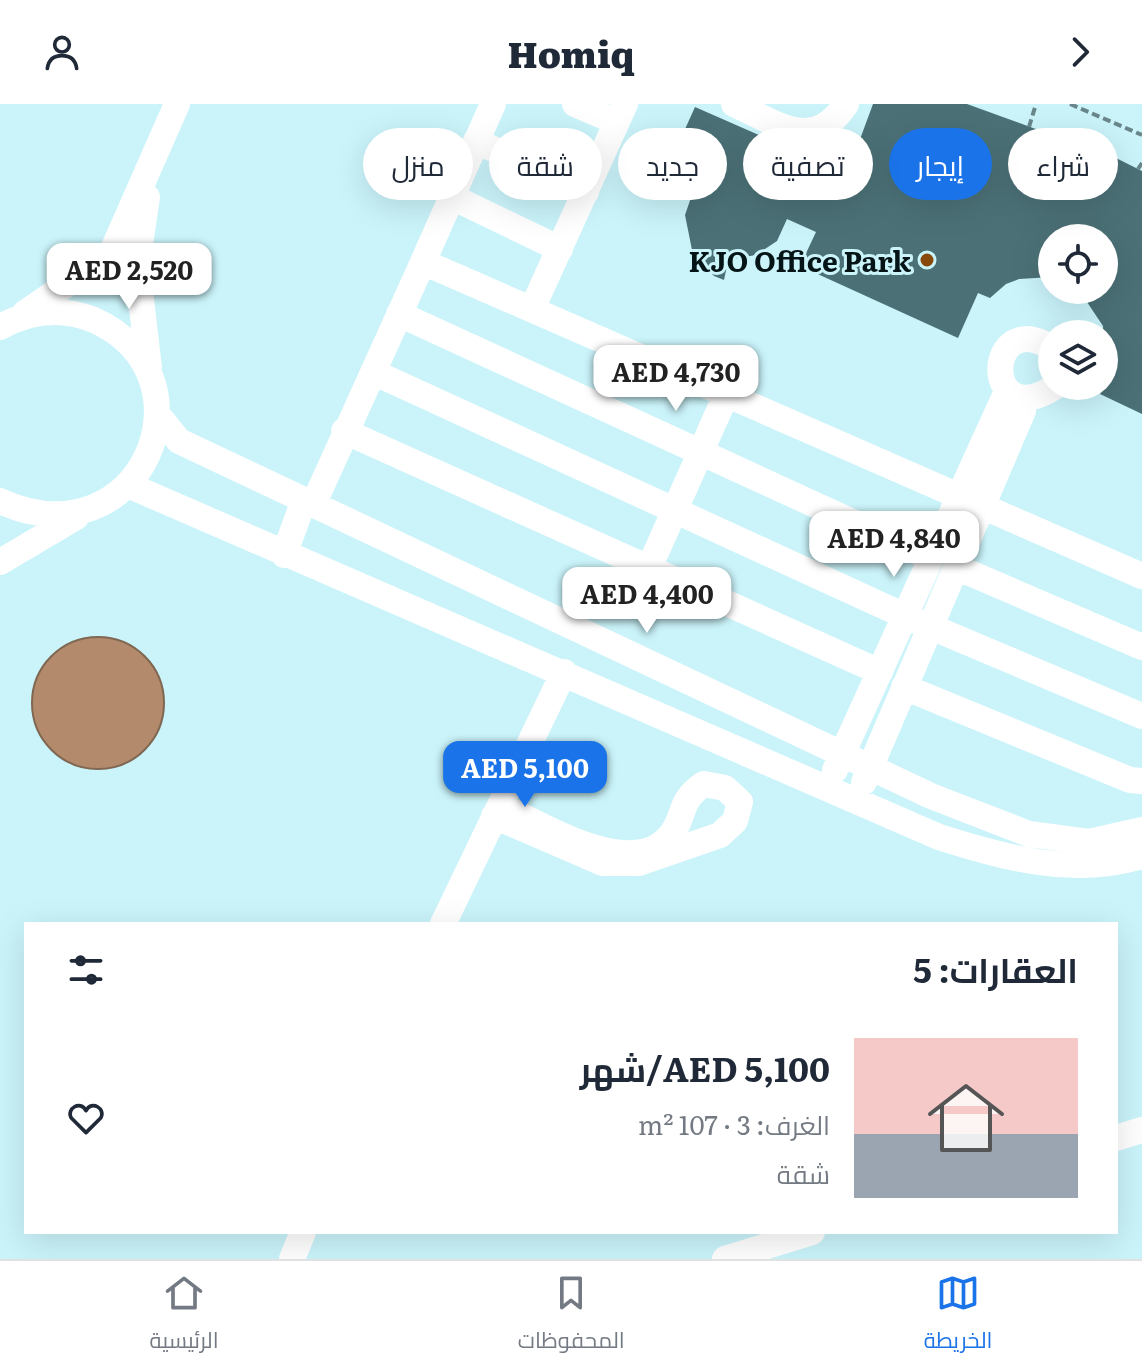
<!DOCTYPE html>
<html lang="ar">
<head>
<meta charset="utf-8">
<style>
  :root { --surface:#fff; --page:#f2f2f3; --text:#1f2937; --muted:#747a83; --line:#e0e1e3; --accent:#1a73e8 }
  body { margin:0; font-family:Literata,Cairo,serif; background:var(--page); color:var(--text); direction:rtl; height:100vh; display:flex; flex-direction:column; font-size:30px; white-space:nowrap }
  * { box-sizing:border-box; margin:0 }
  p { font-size:26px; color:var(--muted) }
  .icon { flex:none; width:44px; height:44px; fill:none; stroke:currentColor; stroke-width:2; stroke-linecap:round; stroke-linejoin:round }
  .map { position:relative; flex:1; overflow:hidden; direction:ltr }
  .drawer { position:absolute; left:24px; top:818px; width:1094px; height:312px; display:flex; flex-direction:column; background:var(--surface); border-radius:0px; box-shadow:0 8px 32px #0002; direction:rtl }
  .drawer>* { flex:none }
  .top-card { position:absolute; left:24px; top:24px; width:1094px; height:72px; direction:rtl; display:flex; gap:16px }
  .buttons { position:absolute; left:1038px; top:120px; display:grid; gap:16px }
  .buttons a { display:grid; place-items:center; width:80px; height:80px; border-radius:50%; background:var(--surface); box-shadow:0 8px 32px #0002; font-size:40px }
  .price { position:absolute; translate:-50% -68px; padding:0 18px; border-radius:16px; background:#fff; color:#222; font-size:26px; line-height:52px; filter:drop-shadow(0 2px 4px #0008) }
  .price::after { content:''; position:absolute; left:50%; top:48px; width:24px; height:18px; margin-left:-12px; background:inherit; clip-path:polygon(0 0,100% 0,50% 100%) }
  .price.current { background:var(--accent); color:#fff }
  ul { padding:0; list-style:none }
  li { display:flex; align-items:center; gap:24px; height:200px; padding:0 40px }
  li+li { border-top:2px solid var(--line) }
  li span { display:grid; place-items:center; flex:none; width:224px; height:160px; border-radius:0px; color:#555 }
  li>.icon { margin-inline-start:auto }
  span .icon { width:96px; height:96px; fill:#fffc; stroke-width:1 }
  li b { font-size:34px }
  h2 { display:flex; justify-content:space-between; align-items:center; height:96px; padding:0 40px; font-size:34px }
  .pill { padding:0 28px; border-radius:36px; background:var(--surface); box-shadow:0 8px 32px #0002; font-size:28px; line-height:72px }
  .pill.current { background:var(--accent); color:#fff }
  header { display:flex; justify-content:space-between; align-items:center; height:104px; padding:0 40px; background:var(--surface); font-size:36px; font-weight:800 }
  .tabs { display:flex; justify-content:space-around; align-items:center; height:112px; border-top:2px solid var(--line); background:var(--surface); font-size:22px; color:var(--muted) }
  .tabs a { display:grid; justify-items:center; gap:4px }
  .tabs .current { color:var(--accent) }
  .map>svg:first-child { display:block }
</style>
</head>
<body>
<header><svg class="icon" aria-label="forward" viewBox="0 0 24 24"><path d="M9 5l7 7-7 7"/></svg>Homiq<svg class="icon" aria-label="person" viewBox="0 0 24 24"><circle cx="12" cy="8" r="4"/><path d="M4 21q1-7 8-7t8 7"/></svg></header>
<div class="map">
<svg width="1142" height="1155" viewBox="0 0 1142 1155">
  <rect width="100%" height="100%" fill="#caf4fa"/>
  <!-- water -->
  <path fill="#b38a6b" stroke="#7f6752" stroke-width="2" d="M32 599a66 66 0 1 1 132 0a66 66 0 1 1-132 0Z"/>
  <!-- building -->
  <path fill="#4b7177" d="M 873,0 L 967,0 L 1118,55 L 1142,67 L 1142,310 L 1100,290 L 1117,255 L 1104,249 L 1103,222 L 1079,186 L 1104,186 L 1104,134 L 1052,134 L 1052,173 L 1019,175 L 1006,180 L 990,194 L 978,189 L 958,234 L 800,162 L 816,128 L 787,115 L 777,137 L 756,151 L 732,155 L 715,150 L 715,158 L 727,162 L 724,176 L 714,172 L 693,151 L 685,111 L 697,76 L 667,80 L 662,76 L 695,3 L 807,52 L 811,44 L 846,59 L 851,45 L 856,46 Z"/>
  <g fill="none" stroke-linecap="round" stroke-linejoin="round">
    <!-- path -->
    <path stroke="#69868a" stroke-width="4" stroke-dasharray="8 4" stroke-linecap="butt" d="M 1070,0 L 1142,31
      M 1029,23 L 1036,0
      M 1138,65 L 1142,59"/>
    <!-- street -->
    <path stroke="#fff" stroke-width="26" d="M 575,0 L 617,18
      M 734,0 C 777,19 813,50 846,0
      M 476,37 L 586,88
      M 147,93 L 137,161 L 149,264
      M 452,93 L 560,145
      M 423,158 L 493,0
      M 532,205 L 625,0
      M 25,209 L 111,150 L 177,0
      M 399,210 L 931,454
      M 0,223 C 29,207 62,203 94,216 C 219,272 142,461 0,397
      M 1052,244 C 984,201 981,332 1056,282
      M 373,268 L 905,512 L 1142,612
      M 157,310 L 179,337 L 931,692 L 1029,730 L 1089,738 L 1142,726
      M 344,327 L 880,568
      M 128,381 L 939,733 C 1005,754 1073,773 1142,752
      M 313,401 L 423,158 L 1142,472
      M 284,451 L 304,396
      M 0,458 L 76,413
      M 956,463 L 1142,543
      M 649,464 L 726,291
      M 904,583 L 1130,676 L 1142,677
      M 835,666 L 1007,287
      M 864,678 L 1023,307 L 1024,294
      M 494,712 L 603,759 L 639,759 L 720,731 L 735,717 L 740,698 L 725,684 L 704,680 C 676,698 687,714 668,734 C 629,776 543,721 500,701
      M 443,820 L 564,568
      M 1116,1034 L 1142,1026
      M 292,1155 L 303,1128
      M 725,1155 L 812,1128"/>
  </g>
  <!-- markers -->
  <circle fill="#884a0c" stroke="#caf4fa" stroke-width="3" cx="927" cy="156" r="8"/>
  <g text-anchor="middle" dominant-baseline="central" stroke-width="6" stroke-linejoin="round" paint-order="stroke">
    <!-- poi labels -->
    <g font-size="28" font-weight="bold" fill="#051517" stroke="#caf4fa" text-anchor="end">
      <text x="911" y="156">KJO Office Park</text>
    </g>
  </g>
</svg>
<div class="buttons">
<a><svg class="icon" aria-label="locate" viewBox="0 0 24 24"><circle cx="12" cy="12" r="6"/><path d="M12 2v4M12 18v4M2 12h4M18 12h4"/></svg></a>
<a><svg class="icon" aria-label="layers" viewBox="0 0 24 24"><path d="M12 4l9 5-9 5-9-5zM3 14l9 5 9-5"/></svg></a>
</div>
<b class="price" style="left:129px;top:207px">AED 2,520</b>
<b class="price" style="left:676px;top:309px">AED 4,730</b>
<b class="price" style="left:894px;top:475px">AED 4,840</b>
<b class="price" style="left:647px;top:531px">AED 4,400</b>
<b class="price current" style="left:525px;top:705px">AED 5,100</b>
<div class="top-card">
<a class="pill">شراء</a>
<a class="pill current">إيجار</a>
<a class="pill">تصفية</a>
<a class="pill">جديد</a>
<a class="pill">شقة</a>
<a class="pill">منزل</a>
</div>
<section class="drawer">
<h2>العقارات: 5<svg class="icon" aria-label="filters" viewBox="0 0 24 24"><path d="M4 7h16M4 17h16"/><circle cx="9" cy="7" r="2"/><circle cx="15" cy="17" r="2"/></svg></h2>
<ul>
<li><span style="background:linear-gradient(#f6c9c9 60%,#9aa5b1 0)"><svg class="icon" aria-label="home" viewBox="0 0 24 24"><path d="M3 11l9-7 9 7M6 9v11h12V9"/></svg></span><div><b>AED 5,100/شهر</b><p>الغرف: 3 · 107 m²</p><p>شقة</p></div><svg class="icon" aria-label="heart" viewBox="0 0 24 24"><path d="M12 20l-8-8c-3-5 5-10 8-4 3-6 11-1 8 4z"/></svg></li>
</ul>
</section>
</div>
<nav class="tabs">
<a class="current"><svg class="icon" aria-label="map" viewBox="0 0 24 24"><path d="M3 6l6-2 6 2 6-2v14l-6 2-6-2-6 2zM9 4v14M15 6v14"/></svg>الخريطة</a>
<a><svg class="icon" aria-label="saved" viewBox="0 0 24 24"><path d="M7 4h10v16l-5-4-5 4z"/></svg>المحفوظات</a>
<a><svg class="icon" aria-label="home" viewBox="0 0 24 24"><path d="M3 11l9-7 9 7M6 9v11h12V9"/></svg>الرئيسية</a>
</nav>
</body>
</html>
